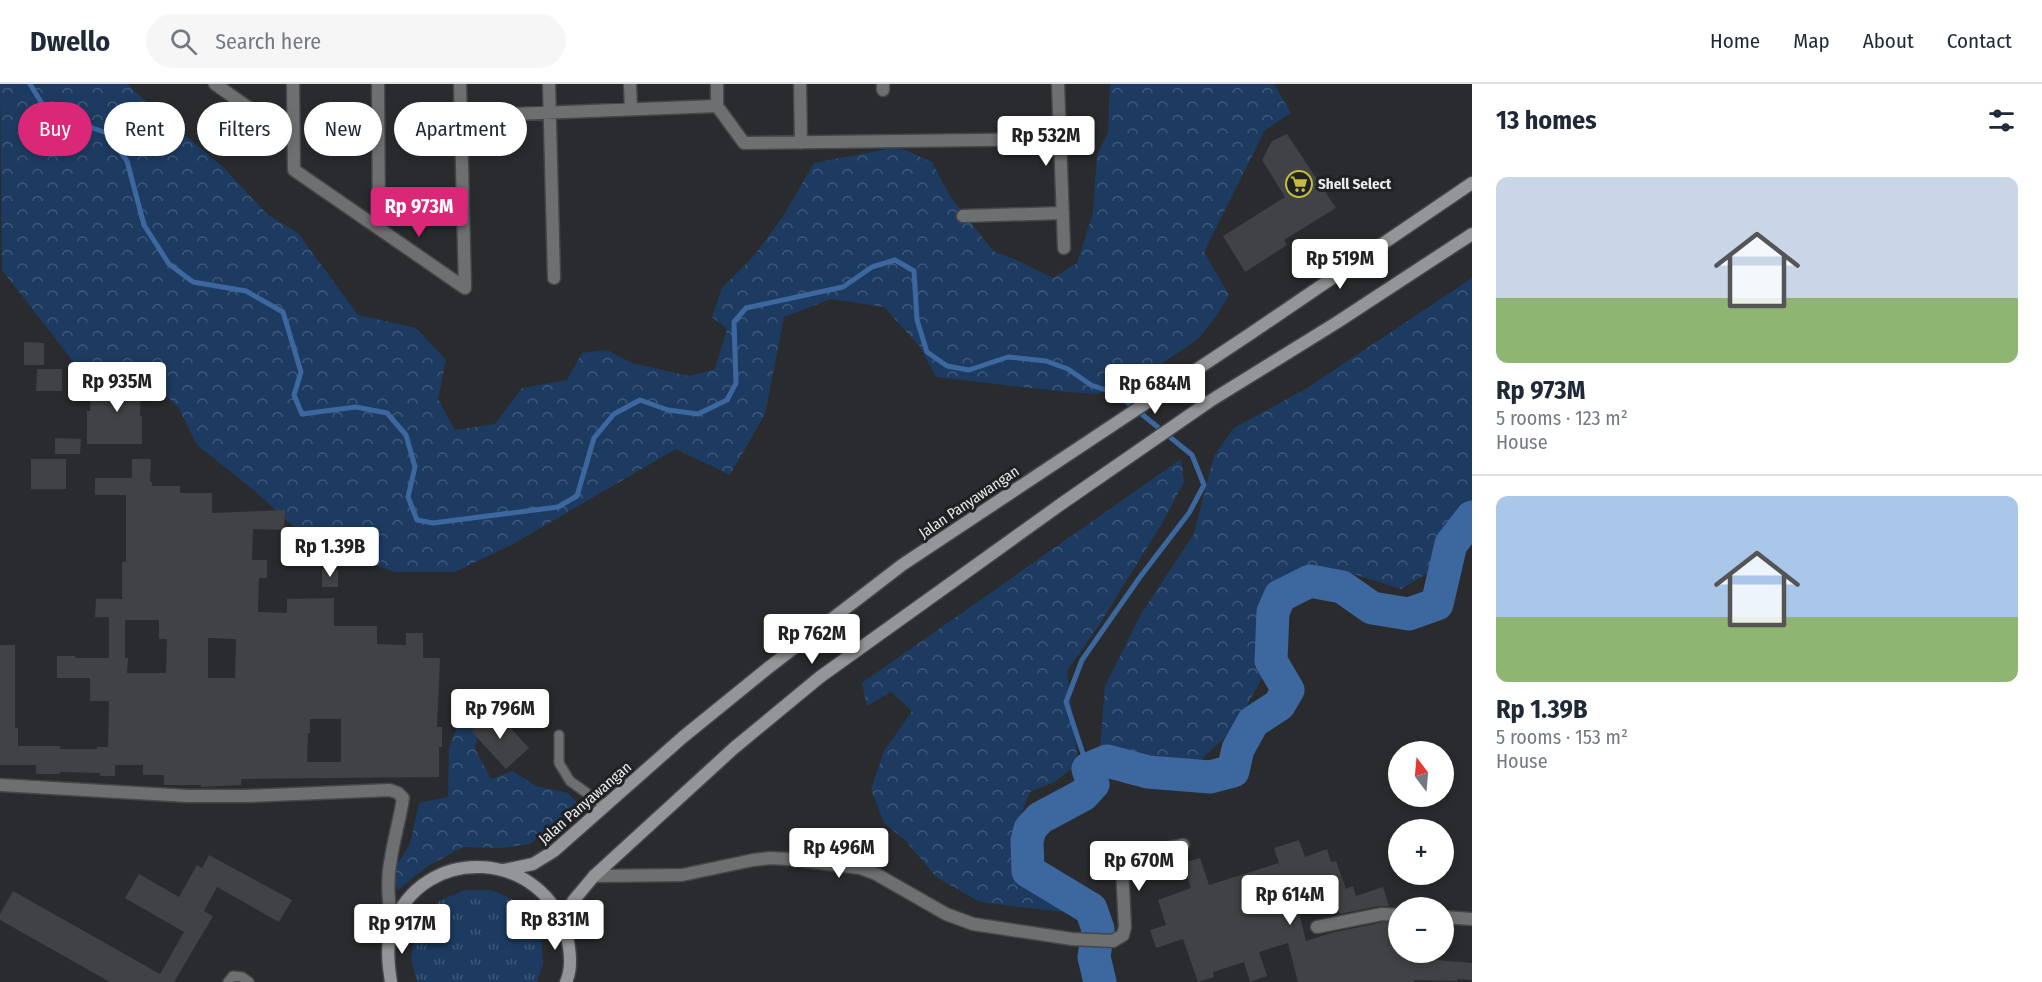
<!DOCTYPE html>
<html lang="en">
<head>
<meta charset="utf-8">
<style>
  :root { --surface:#fff; --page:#f6f6f7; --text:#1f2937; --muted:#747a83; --line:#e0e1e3; --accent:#db2777 }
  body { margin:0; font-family:"Fira Sans Condensed",sans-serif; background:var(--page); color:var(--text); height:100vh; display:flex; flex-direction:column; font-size:22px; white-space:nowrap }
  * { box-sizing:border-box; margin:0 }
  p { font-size:20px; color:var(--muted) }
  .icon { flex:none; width:33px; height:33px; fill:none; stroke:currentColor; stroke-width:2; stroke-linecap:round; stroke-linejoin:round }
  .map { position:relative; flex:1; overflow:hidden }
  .drawer { display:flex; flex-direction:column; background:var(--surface); width:570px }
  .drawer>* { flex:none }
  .guide { position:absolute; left:18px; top:18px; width:570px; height:54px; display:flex; gap:12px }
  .needle { width:39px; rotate:344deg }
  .fabs { position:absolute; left:1388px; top:657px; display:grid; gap:12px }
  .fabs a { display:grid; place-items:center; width:66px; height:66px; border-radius:50%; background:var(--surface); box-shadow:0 3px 9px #0003; font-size:30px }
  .price { position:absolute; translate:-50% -51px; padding:0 14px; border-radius:6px; background:#fff; color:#222; font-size:20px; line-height:39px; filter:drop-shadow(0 2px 3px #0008) }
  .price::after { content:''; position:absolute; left:50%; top:36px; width:18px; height:14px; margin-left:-9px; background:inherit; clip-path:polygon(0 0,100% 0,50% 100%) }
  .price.active { background:var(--accent); color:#fff }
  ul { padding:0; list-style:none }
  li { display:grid; align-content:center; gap:12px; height:318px; padding:0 24px }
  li+li { border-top:2px solid var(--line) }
  li span { display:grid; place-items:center; height:186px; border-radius:12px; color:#555 }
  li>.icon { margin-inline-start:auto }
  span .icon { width:108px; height:108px; fill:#fffc; stroke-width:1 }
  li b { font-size:26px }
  h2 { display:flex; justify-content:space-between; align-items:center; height:72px; padding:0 24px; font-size:26px }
  .pill { padding:0 21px; border-radius:27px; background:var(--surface); box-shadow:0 3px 9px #0003; font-size:21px; line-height:54px }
  .pill.active { background:var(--accent); color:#fff }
  header { display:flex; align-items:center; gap:36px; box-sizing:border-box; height:84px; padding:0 30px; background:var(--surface); border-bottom:2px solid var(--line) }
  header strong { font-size:28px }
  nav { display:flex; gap:33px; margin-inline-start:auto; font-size:21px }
  .search { width:420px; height:54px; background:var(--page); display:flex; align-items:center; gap:15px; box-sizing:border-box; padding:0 21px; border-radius:33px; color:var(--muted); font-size:22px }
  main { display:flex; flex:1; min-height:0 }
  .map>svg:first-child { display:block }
</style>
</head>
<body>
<header>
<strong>Dwello</strong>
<div class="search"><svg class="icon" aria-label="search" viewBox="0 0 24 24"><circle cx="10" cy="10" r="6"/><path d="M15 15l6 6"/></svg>Search here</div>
<nav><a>Home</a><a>Map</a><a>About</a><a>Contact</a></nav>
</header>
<main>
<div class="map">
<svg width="1472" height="898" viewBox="0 0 1472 898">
  <defs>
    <pattern id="grass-tufts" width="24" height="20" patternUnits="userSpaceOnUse" patternTransform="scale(1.5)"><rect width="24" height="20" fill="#1d3b61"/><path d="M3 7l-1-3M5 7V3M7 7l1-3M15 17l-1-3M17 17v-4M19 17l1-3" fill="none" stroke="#3e5878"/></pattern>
    <pattern id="forest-crowns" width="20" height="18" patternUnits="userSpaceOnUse" patternTransform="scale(1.5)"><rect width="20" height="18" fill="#1d3b61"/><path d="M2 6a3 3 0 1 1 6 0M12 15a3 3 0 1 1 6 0" fill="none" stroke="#3e5878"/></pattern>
  </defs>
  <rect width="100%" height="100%" fill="#292b2e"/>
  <!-- grass -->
  <path fill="url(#grass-tufts)" d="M 465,806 L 492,806 L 518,818 L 534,835 L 541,851 L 543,880 L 537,898 L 417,898 L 411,874 L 417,843 L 439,817 Z"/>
  <!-- forest -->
  <path fill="url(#forest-crowns)" d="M 0,0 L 127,0 L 169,38 L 223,83 L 268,131 L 298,149 L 358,231 L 416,244 L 446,276 L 438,315 L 455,346 L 495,340 L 522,304 L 567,296 L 582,269 L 607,266 L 632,279 L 689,292 L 715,285 L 727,245 L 712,233 L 722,204 L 753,173 L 782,134 L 814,79 L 898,63 L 932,78 L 950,112 L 993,167 L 1014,175 L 1053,194 L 1077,179 L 1093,129 L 1097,71 L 1108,49 L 1110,0 L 1274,0 L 1291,29 L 1265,46 L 1204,168 L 1229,211 L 1217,231 L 1198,255 L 1142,293 L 1097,310 L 1067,308 L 936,293 L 920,263 L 884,223 L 831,215 L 784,233 L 765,330 L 730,391 L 676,365 L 513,460 L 455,488 L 395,488 L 306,454 L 256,408 L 197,361 L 178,323 L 137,284 L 86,294 L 2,186 Z
    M 1472,194 L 1472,442 L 1450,476 L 1401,505 L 1347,488 L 1290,489 L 1274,528 L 1268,583 L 1234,645 L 1177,698 L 1100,666 L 1105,602 L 1141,530 L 1194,450 L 1214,372 L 1234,344 L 1307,304 Z
    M 1181,375 L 1184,398 L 1164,436 L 1099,541 L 1067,587 L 1078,680 L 1054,698 L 1030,708 L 1010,757 L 1031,798 L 1068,822 L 1062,828 L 980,818 L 936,793 L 906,757 L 884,739 L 871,705 L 884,667 L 912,627 L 891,608 L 867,622 L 862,599 Z
    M 466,628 L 476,628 L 478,647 L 475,665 L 491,695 L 513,687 L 536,702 L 568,709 L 580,722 L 530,760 L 500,764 L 463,763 L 428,782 L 398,806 L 394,798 L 397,781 L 410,760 L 419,719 L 448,713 L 449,664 L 456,646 Z"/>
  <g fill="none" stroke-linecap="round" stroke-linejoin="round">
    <!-- stream -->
    <path stroke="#3c679f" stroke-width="5" d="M 30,0 L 47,28 L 107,49 L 127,77 L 144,141 L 169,180 L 193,198 L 246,207 L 283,228 L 301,288 L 294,311 L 302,330 L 356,323 L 387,329 L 406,351 L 415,383 L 408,413 L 417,436 L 433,439 L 558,423 L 577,412 L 594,354 L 614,330 L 640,316 L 668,326 L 698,330 L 727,316 L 736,299 L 734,238 L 746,224 L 843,203 L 872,183 L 895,176 L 914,187 L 917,236 L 927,268 L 947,282 L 969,286 L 1008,273 L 1046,277 L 1068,285 L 1091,301 L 1117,310 L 1192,371 L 1204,401 L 1189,429 L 1140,493 L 1082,576 L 1066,618 L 1088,685"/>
    <!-- river -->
    <path stroke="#3c679f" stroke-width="33" d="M 1100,898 L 1094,873 L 1098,845 L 1091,825 L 1028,787 L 1027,757 L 1030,745 L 1040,734 L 1083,711 L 1093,700 L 1088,685 L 1107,677 L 1148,688 L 1210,693 L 1233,687 L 1238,665 L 1253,638 L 1279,621 L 1288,606 L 1271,577 L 1273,528 L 1280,512 L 1310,497 L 1342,503 L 1372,524 L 1409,530 L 1437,520 L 1451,460 L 1472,433"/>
  </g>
  <!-- building -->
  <path fill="#404245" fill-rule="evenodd" d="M 1287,50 L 1336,124 L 1284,156 L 1287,161 L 1245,188 L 1223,152 L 1285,113 L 1262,76 L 1272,57 Z
    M 24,258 L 44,259 L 44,281 L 24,281 Z
    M 37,285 L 62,285 L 62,307 L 36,307 Z
    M 110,290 L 141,290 L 140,332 L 142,332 L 142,360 L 87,360 L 87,327 L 90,327 L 91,309 L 110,309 Z
    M 55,354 L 81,355 L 80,370 L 55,370 Z
    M 31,375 L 66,375 L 66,405 L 31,405 Z
    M 132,375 L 151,375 L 150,398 L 152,398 L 152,402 L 180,402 L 180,409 L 212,409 L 212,429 L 285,426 L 284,446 L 253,445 L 252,476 L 267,476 L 267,494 L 259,494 L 258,528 L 287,529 L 287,515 L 334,514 L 334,542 L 377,542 L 377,560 L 406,561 L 406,549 L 423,549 L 423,574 L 440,574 L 437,643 L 442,643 L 442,663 L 439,663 L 439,693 L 241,695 L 241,701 L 201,703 L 201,701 L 164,701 L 164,691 L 143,691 L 143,681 L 115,681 L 115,692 L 100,692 L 100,689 L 60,688 L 60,690 L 36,690 L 36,681 L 0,681 L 0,561 L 15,561 L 15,644 L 18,644 L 18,662 L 60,662 L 60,665 L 97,665 L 97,663 L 108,663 L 109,617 L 90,617 L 90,594 L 57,594 L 57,572 L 75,572 L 75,574 L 109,574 L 109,533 L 95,533 L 96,515 L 122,515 L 122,478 L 126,478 L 126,411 L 95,411 L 95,394 L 132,394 ZM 125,536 L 159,536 L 159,555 L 167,555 L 166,589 L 127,589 L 128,574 L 125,574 ZM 208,554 L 236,555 L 235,594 L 208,594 ZM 310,635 L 341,635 L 341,678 L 307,678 L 308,649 L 310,649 Z
    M 322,485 L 338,486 L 338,503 L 322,503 Z
    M 495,627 L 529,664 L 506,685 L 471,647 Z
    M 1299,756 L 1305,773 L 1327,765 L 1331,778 L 1336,777 L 1346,805 L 1353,802 L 1356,812 L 1383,803 L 1389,822 L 1380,822 L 1339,830 L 1334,813 L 1298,825 L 1306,857 L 1331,849 L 1383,838 L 1398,839 L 1398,868 L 1438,868 L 1436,876 L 1472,879 L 1472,896 L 1457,895 L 1457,897 L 1414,896 L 1414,898 L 1298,898 L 1288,859 L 1259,868 L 1267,892 L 1250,898 L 1244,878 L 1213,888 L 1214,893 L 1198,898 L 1183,855 L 1156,864 L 1150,846 L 1166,841 L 1158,816 L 1191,804 L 1183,779 L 1200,774 L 1209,801 L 1279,779 L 1274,764 Z
    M 209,771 L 292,816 L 279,838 L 217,803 L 204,827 L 213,832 L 174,898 L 110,898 L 0,836 L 0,830 L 13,807 L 160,890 L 184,848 L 125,814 L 139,790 L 179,813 L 197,781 L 202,784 Z"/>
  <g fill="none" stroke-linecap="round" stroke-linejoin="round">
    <defs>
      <path id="service" d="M 559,651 L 559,679 L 570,697 L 605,722
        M 228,898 L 233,892 L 242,893 L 249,898"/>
      <path id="minor" d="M 215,0 L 263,34 L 293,35
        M 293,0 L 294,86 L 465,204 L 460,0
        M 378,0 L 379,145
        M 549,0 L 554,194
        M 630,0 L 631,25
        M 717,0 L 717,22
        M 800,0 L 801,59
        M 883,0 L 883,6
        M 1058,0 L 1064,164
        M 461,32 L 717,22 L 744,59 L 1060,55
        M 963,132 L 1063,129
        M 0,701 L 188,712 L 247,712 L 390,706 L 398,709 L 403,714 C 400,735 394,754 391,774 C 386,798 389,820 392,844
        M 594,792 L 682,791 L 753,776 L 770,774 L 788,775 L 860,784 L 876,790 L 946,830 L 973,840 L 1072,855 L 1113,857 L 1123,851 L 1125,843 L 1122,784 L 1125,777 L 1153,767 L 1183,761
        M 1443,833 L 1472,835
        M 1317,843 L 1382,830 L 1398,831"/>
      <path id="secondary" d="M 504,786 L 533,780 L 554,767 L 683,653 L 768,584 L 902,481 L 1250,250 L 1472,99
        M 563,838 L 573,817 L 594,792 L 734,664 L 820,593 L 1064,418 L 1210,317 L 1336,239 L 1472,150
        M 391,898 C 388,880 386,861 392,843 C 423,758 545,765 567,853 C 570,866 572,885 566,898"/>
    </defs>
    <!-- service casing -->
    <use href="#service" stroke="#444649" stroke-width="12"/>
    <!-- minor casing -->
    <use href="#minor" stroke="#444649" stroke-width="15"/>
    <!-- secondary casing -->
    <use href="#secondary" stroke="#444649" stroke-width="15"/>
    <!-- service -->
    <use href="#service" stroke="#6e6f70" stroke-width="9"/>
    <!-- minor -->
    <use href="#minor" stroke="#6e6f70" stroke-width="12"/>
    <!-- secondary -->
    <use href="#secondary" stroke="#939598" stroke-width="12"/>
  </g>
  <!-- icons -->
  <defs>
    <symbol id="supermarket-ring" viewBox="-11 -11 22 22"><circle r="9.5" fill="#1f2124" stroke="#c5bc3d" stroke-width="1.5"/><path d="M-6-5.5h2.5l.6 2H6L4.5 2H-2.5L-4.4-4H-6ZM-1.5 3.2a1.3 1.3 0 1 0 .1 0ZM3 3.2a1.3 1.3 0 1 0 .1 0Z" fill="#c5bc3d"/></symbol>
  </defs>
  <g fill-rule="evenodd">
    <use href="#supermarket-ring" x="1284" y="85" width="30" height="30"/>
  </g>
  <g text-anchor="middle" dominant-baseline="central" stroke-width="6" stroke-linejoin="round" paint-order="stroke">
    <!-- poi labels -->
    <g font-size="15" font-weight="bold" fill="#e9eaec" stroke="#1f2124" text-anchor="start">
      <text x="1318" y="100">Shell Select</text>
    </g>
    <!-- street labels -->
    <g font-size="15" fill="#e9eaec" stroke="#1f2124">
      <text transform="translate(969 418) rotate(-34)">Jalan Panyawangan</text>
      <text transform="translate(585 719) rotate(-41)">Jalan Panyawangan</text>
    </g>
  </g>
</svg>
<div class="fabs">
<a><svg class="needle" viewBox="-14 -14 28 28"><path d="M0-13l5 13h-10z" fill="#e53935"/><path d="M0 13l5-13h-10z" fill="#747a83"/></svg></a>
<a>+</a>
<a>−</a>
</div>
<b class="price" style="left:1046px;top:83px">Rp 532M</b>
<b class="price active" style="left:419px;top:154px">Rp 973M</b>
<b class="price" style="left:1340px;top:206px">Rp 519M</b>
<b class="price" style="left:117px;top:329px">Rp 935M</b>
<b class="price" style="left:1155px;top:331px">Rp 684M</b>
<b class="price" style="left:330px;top:494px">Rp 1.39B</b>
<b class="price" style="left:812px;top:581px">Rp 762M</b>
<b class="price" style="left:500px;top:656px">Rp 796M</b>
<b class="price" style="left:839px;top:795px">Rp 496M</b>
<b class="price" style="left:1139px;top:808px">Rp 670M</b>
<b class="price" style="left:1290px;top:842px">Rp 614M</b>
<b class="price" style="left:555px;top:867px">Rp 831M</b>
<b class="price" style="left:402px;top:871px">Rp 917M</b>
<div class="guide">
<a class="pill active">Buy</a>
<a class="pill">Rent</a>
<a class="pill">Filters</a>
<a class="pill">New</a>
<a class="pill">Apartment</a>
</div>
</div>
<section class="drawer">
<h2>13 homes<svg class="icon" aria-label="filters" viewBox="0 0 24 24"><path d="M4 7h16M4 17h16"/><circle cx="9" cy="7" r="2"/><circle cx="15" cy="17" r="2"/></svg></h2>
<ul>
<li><span style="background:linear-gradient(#c9d6e8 65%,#8fb573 0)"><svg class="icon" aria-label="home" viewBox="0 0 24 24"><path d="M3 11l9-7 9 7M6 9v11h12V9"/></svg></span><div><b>Rp 973M</b><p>5 rooms · 123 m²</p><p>House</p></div></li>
<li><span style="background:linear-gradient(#a9c7e8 65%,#8fb573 0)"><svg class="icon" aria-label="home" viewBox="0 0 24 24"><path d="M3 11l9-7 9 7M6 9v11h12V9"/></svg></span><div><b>Rp 1.39B</b><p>5 rooms · 153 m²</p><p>House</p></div></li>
</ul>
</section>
</main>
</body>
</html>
